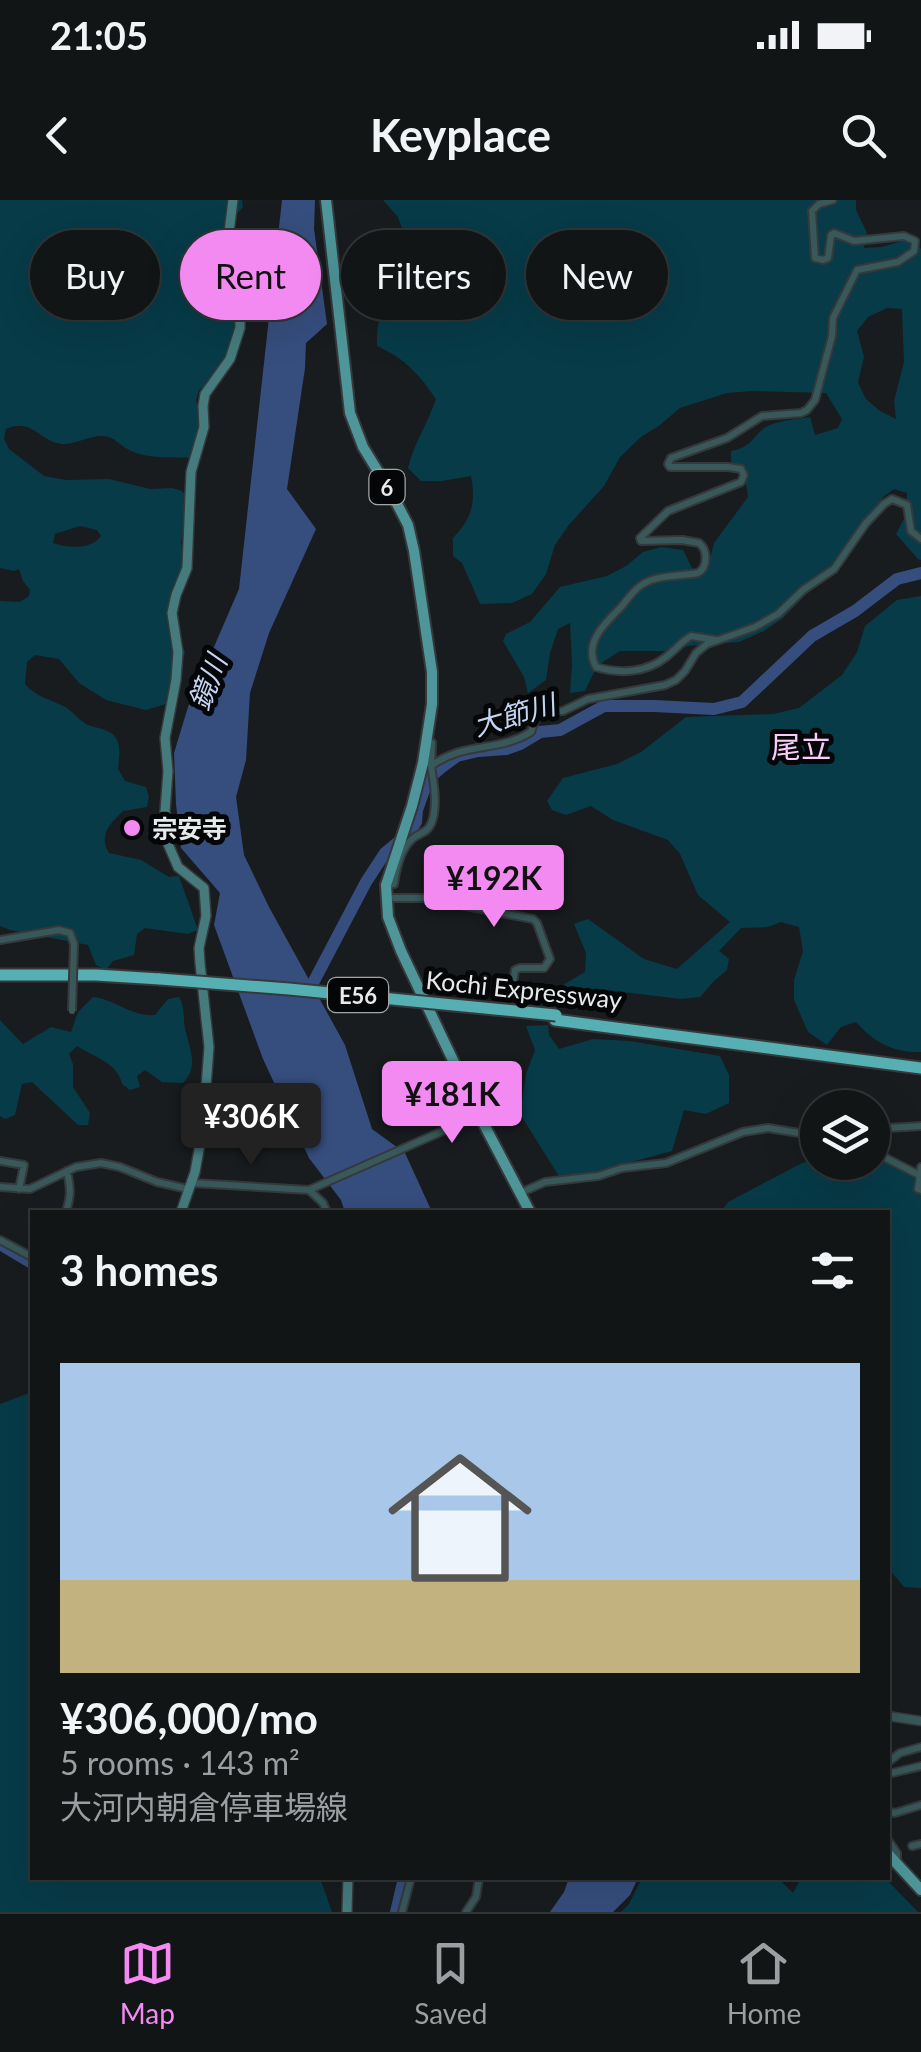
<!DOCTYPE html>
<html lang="en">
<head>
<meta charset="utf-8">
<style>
  :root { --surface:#121516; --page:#1b1e1f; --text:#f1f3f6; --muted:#9c9fa1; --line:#313435; --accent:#f28af2 }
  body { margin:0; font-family:Lato,"Noto Sans JP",sans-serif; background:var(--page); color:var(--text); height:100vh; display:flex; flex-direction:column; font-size:38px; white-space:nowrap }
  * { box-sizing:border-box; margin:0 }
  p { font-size:32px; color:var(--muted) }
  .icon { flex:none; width:55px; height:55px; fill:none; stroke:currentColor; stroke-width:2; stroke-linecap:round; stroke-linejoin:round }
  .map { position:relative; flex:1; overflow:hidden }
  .drawer { position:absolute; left:30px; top:1010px; width:860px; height:670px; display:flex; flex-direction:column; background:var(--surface); border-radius:0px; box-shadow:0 10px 40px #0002,0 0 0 2px var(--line) }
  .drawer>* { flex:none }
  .banner { position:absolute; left:30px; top:30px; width:862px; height:90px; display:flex; gap:20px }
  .fabs { position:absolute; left:800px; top:890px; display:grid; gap:20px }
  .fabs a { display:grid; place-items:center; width:90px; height:90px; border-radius:50%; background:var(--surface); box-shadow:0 10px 40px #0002,0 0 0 2px var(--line); font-size:50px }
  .price { position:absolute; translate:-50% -85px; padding:0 22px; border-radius:10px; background:var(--accent); color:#111; font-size:32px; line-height:65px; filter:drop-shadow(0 2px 5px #0008) }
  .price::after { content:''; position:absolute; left:50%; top:60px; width:30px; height:22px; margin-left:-15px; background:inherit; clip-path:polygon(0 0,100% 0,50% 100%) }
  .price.active { background:#222; color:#fff }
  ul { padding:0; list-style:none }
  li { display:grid; align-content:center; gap:20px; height:530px; padding:0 30px }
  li+li { border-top:2px solid var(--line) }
  li span { display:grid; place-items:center; height:310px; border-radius:0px; color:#555 }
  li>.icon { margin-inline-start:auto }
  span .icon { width:180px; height:180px; fill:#fffc; stroke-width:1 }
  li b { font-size:42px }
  h2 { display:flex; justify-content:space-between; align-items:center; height:120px; padding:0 30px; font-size:42px }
  .pill { padding:0 35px; border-radius:45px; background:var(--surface); box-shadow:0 10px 40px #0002,0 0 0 2px var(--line); font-size:35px; line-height:90px }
  .pill.active { background:var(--accent); color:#111 }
  .status { display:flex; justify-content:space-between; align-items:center; height:70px; padding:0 50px; background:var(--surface); direction:ltr }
  .status svg { height:28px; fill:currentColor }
  header { display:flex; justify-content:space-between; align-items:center; height:130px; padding:0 30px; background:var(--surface); font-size:45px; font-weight:700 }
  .dock { display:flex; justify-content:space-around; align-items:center; height:140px; border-top:2px solid var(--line); background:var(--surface); font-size:28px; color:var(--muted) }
  .dock a { display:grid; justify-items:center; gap:5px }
  .dock .active { color:var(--accent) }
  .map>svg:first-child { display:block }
</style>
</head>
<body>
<div class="status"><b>21:05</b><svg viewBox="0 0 49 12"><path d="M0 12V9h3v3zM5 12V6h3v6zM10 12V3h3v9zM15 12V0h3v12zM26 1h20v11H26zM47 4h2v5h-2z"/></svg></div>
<header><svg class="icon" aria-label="back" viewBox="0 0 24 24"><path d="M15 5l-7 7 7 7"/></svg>Keyplace<svg class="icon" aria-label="search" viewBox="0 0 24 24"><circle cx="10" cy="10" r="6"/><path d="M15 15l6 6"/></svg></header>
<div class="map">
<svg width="921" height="1712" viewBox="0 0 921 1712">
  <rect width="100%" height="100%" fill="#181c1e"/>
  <!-- green -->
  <path fill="#073b48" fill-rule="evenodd" d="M 0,0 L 242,0 L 243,7 L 229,23 L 233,56 L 251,69 L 239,110 L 239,132 L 216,177 L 199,190 L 196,200 L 201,232 L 192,258 C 172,257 147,259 129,250 C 119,245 114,236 102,236 C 89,236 76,244 63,244 C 40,243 33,217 6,229 L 4,239 L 9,249 L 44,276 L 66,280 L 109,279 L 150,289 L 172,288 L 182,291 L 189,300 L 181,342 L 186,374 L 182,396 L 173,400 L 172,410 L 185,453 L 166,504 L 146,510 L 106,500 L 79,483 L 59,459 L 35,455 L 27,462 L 25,484 C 35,497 53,500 67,508 C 74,513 79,520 86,524 C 90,526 99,528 102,529 C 123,535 120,551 118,569 L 125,581 L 146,587 L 149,597 L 147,607 L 123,611 C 110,624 98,635 109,653 L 141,660 L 169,677 L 179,676 L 198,730 L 188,734 L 145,728 L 137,734 L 134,755 L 113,761 L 106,770 L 96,765 L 88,745 L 10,730 L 0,726 L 0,401 L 20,402 L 29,396 L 30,390 L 23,381 L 19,369 L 14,371 L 0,368 ZM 80,326 L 97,330 L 101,336 C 92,350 67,348 53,343 L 55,334 Z
    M 383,0 L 856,0 L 856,10 L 867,33 L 864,48 L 882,47 L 912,38 L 921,49 L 921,360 L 918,359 L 896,334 L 906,315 L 907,293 L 894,289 L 883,297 L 850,349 L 783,418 L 764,431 L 739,442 L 688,446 L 664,451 L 620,451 L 597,466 L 585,491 L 570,493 L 572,464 L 570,423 L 558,429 L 550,453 L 546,480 L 528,493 L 524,477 L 503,441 L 506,434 L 530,422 L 560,387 L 607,376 L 626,366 L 643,352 L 661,347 L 683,350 L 693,370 L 707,371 L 714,343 L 748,297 L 745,277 L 731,264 L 731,251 C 755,247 754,231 770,225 C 782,220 798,219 810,217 L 815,235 L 838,228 L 842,219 L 826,193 L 752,191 L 727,193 L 680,208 L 660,225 L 641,237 L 620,257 L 604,286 L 568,326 L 555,345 L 546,374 L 532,394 L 512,403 L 480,404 L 462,363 L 453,356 L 453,338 C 472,318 476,303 471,276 L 442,281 L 421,281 L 408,268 C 414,243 428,223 436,199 C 419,174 404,158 377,146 C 376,106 389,103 423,89 L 429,69 L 408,45 L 398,17 ZM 887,108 L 902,109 L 904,162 L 894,201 L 896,219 L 880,211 L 866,199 L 861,189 L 858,182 L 864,157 L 857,131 L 868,117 Z
    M 921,396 L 921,852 C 893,853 874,842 856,822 L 841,827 L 827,845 L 808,832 L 794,800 L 794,780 L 803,751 L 799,727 L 781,722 L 768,727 L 741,728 L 719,751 L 729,759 L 727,770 L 714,781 L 700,797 L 681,799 L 614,791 L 589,810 L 536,804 L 535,796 L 558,788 L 585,772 L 586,753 L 574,724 L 588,719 L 644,759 L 677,769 L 730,722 L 698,695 L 680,654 L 668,640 L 613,620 L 591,606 L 566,615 L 552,610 L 547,601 L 563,578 L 617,564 L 641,552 L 686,517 L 773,514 L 799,508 L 842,475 L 857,452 L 865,426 L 897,400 Z
    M 93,797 C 115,799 131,817 155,815 L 168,799 L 179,797 C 185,807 183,817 185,829 C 190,849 199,867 183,883 L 162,882 L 145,870 L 137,876 L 140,887 L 130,890 L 122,884 C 118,863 94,857 77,846 L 69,854 L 73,864 L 73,887 L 90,913 L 88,925 L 78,925 L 32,882 L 22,884 L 15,915 L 5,919 L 0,916 L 0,820 L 23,844 L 51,827 L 71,832 L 78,812 Z
    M 548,825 L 549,835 L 559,849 L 593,839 L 630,841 L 720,856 L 729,875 L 729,903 L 706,914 L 684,910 L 672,951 L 562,981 L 520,914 L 526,874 L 535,850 L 526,826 Z
    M 873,957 L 921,980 L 921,1388 L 904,1387 L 888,1368 L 888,1012 L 721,1012 L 728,1002 L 802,963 L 817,959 L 818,962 L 872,962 Z
    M 32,1192 L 32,1678 L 320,1678 L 332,1712 L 0,1712 L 0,1204 Z
    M 642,1678 L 778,1678 L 793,1693 L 801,1678 L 885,1678 L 918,1712 L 621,1712 L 629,1704 Z"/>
  <!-- water -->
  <path fill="#364e7e" d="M 282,0 L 315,0 L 314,29 L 327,124 L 306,143 L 305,168 L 287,289 L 316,329 L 269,433 L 250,493 L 246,560 L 236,597 L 244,655 L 269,707 L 345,845 L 372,929 L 405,953 L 432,1012 L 345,1012 L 341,1000 L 309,958 L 263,859 L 214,725 L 220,693 L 181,648 L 176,604 L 174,553 L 188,507 L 239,389 Z
    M 569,1678 L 638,1678 L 630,1695 L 613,1712 L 550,1712 L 564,1692 Z"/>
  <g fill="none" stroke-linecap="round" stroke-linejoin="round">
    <!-- river -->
    <path stroke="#364e7e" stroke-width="12" d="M 303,797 L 314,781 L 366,682 L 385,653 L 410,632 L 416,622 L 417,610 L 428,579 L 442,567 L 457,556 L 478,551 L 506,549 L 520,544 L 540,532 L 560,530 L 604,506 L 654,506 L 714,509 L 742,502 L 812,436 L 855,411 L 897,379 L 921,373
      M 0,1044 L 32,1063
      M 396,1712 L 404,1678"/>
    <defs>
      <path id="minor" d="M 716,440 L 691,436 C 681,442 675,450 666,457 C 646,473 620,474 596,467 C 583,443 605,423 621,407 C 628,399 634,389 643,384 C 657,375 681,376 698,373 C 708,367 708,350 699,343 L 682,340 L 641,341 L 640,338 L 668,311 L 741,282 L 744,275 L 741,269 L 728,267 L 670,267 L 668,264 L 671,258 L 727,238 L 762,216 L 801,213 L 807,210 L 815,200 L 832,136 L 833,118 L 857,70 L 898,62 L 914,51 L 915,41 L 904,36 L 854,41 L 834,33 L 831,35 L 828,58 L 823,60 L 815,58 L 812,11 L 819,4 L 833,0
        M 427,542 L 432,543 L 431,566 C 465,541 497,553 531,532 L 536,518 L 544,512 L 563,511 L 588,499 L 665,485 L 676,480 L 685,471 L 696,453 L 707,444 L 755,427 L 778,414 L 803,390 L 834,369 L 866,323 L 884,304 L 892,299 L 907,305 L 911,331 L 921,339
        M 387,685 L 394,684 C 396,669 400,650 412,639 C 419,633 427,633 431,624 C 438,608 434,583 431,566
        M 387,698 L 424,698 L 533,719 L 537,723 L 550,759 L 544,768 L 520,768 L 515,770 L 511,796
        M 0,740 L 59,730 L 70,733 L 74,744
        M 872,929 L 921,926
        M 872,951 L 919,975
        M 0,961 L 24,965 L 19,989
        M 921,967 L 918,989 L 921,990
        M 192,983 L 309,990 L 323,1003 L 327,1012
        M 0,987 L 30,989 L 76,967 L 101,963 L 120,967 L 157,982 L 188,989
        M 309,990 L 479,915
        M 520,993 L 545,982 L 598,976 L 622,968 L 666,963 L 743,932 L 768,928 L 799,933 L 818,933
        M 66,1012 C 71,995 71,990 67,971
        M 0,1040 L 32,1057
        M 888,1562 L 900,1553 L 921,1547
        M 888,1574 L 921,1566
        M 888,1609 L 889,1612 L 895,1613 L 921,1605
        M 888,1640 L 897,1653 L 897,1662
        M 912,1646 L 921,1644
        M 402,1712 L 411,1678
        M 466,1712 L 476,1697 L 479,1678"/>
      <path id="tertiary" d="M 888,1516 L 921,1521"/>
      <path id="secondary" d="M 181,1012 L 195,972 L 203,927 L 209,847 L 200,763 L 199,748 L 206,716 L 204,688 L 178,667 L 168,644 L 165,611 L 168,571 L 165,538 L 176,480 L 178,452 L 172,413 L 176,395 L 187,368 L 191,272 L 204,227 L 203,206 L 205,194 L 230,159 L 240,128 L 240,109 L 228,40 L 233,0
        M 347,1712 L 348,1678"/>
      <path id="primary" d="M 326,0 L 350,213 L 363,247 L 393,296 L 408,325 L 414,351 L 432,472 L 432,504 L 423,563 L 412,606 L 386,685 L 388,717 L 401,751 L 479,915 L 530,1012
        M 888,1654 L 921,1690"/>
      <path id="motorway" d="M 0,775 L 96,775 L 160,779
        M 555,820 L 921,868"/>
    </defs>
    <!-- minor casing -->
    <use href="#minor" stroke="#35393b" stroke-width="10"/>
    <!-- tertiary casing -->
    <use href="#tertiary" stroke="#35393b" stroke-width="11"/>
    <!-- secondary casing -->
    <use href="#secondary" stroke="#35393b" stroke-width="12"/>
    <!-- primary casing -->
    <use href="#primary" stroke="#35393b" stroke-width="14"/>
    <!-- motorway casing -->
    <use href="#motorway" stroke="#35393b" stroke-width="15"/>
    <!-- minor -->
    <use href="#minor" stroke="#385859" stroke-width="6"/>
    <!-- tertiary -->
    <use href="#tertiary" stroke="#385859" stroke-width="8"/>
    <!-- secondary -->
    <use href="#secondary" stroke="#457b7d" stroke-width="9"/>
    <!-- primary -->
    <use href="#primary" stroke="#4e9699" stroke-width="10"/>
    <!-- motorway -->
    <use href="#motorway" stroke="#56afb2" stroke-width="11"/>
    <defs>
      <path id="minor-bridge" d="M 72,811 L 74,744"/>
      <path id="motorway-bridge" d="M 160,779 L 289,789 L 556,815"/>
    </defs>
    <!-- minor-bridge casing -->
    <use href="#minor-bridge" stroke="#35393b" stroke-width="10" stroke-linecap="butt"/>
    <!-- motorway-bridge casing -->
    <use href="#motorway-bridge" stroke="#35393b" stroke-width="15" stroke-linecap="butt"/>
    <!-- minor-bridge -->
    <use href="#minor-bridge" stroke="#385859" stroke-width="6"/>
    <!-- motorway-bridge -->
    <use href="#motorway-bridge" stroke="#56afb2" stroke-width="11"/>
  </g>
  <!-- markers -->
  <circle fill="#f28af2" stroke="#050607" stroke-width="4" cx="132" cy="628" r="10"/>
  <g text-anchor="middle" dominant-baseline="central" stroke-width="10" stroke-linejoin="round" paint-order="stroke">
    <!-- shield labels -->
    <g fill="#050607" stroke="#a3a6a7" stroke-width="2.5">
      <rect x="369.5" y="270" width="35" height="34" rx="8"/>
      <rect x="328" y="778" width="60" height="34" rx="8"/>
    </g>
    <g font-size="22" font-weight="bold" fill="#e7eaeb">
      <text x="387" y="287">6</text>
      <text x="358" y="795">E56</text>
    </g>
    <!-- poi labels -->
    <g font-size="25" font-weight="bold" fill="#e7eaeb" stroke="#050607" text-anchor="start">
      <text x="152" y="628">宗安寺</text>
    </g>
    <!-- street labels -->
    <g font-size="25" fill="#e7eaeb" stroke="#050607">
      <text transform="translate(524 789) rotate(6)">Kochi Expressway</text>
    </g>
    <!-- water labels -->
    <g font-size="28" font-style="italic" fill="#c4d5f3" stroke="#050607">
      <text transform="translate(207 482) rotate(-69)">鏡川</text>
      <text transform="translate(514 514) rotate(-16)">大節川</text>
    </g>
    <!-- quarter labels -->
    <g font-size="30" fill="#fbccfa" stroke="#050607">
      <text x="801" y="546">尾立</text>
    </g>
  </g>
</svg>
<div class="fabs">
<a><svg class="icon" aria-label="layers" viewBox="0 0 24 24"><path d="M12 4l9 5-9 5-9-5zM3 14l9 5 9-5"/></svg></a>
</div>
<b class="price" style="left:494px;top:730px">¥192K</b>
<b class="price" style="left:452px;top:946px">¥181K</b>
<b class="price active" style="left:251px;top:968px">¥306K</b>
<div class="banner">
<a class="pill">Buy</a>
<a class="pill active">Rent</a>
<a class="pill">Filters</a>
<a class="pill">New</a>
</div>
<section class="drawer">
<h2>3 homes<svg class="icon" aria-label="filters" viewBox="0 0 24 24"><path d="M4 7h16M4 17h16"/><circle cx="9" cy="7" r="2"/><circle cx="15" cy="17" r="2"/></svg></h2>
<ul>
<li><span style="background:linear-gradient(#a9c7e8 70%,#c2b280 0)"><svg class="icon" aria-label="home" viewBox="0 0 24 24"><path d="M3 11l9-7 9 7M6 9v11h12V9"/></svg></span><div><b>¥306,000/mo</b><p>5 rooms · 143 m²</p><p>大河内朝倉停車場線</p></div></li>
</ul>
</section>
</div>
<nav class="dock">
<a class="active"><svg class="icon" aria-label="map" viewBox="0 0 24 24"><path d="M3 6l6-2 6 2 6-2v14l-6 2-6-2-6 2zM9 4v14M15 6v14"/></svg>Map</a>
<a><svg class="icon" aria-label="saved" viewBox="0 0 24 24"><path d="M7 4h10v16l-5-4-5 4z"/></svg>Saved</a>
<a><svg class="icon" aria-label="home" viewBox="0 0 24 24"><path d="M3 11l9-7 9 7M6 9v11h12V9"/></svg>Home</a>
</nav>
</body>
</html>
